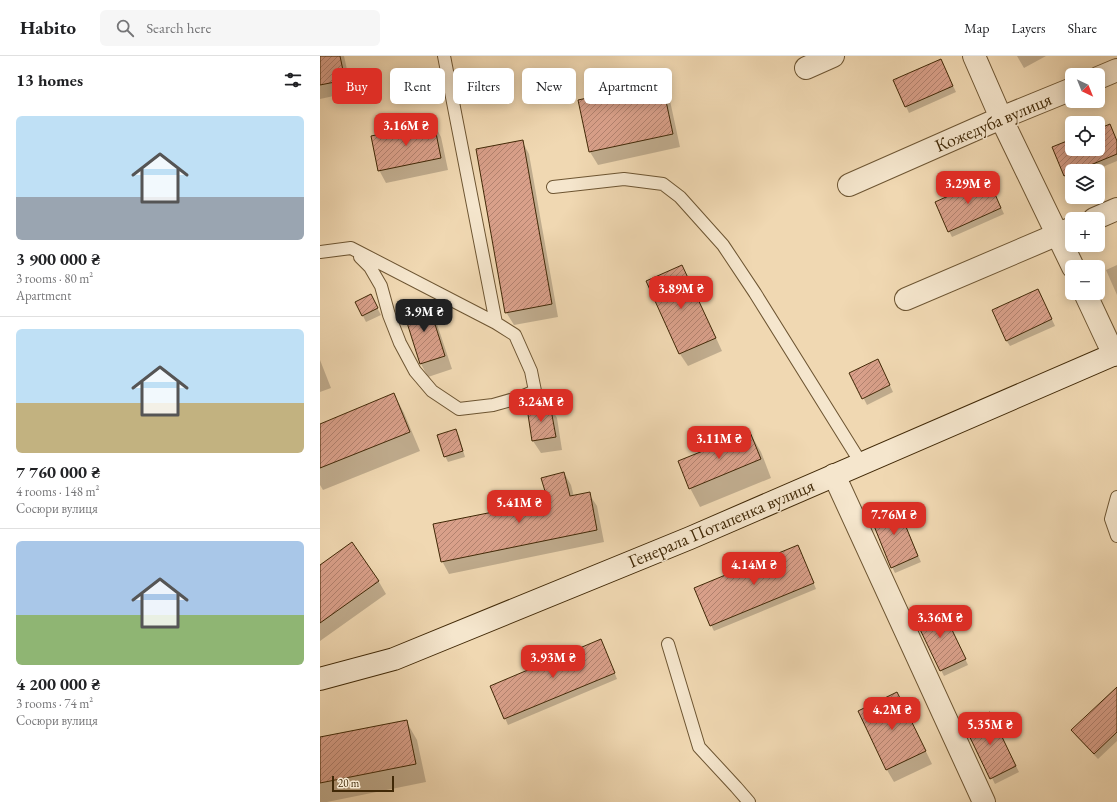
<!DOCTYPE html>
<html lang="en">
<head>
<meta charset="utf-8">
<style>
  :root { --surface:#fff; --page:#f6f6f6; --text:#202124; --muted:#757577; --line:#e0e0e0; --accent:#d93025 }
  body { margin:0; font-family:"EB Garamond",serif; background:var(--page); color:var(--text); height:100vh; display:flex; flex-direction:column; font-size:15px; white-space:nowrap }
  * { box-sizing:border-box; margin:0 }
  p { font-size:13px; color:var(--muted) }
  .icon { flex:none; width:22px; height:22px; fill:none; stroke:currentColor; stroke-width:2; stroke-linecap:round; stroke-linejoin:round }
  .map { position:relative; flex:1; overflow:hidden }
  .sheet { display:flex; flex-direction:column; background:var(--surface); width:320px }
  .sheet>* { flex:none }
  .banner { position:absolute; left:12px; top:12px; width:380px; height:36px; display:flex; gap:8px }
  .needle { width:26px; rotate:137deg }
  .fabs { position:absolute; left:745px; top:12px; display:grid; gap:8px }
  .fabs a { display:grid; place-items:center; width:40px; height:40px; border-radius:6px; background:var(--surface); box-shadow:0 2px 10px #0003; font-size:20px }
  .scale { position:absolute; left:12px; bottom:10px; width:62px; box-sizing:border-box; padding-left:4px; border:2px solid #412907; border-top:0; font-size:11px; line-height:14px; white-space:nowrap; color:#412907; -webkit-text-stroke:3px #f5e6cd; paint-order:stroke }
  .price { position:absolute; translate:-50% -34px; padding:0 9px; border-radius:8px; background:var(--accent); color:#fff; font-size:13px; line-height:26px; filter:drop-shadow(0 1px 2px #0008) }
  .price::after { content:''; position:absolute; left:50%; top:24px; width:12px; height:9px; margin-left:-6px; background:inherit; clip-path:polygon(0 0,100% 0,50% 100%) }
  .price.on { background:#222; color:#fff }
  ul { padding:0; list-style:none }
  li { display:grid; align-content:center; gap:8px; height:212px; padding:0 16px }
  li+li { border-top:1px solid var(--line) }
  li span { display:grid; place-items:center; height:124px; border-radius:6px; color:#555 }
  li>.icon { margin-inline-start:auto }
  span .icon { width:72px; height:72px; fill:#fffc; stroke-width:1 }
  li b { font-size:17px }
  h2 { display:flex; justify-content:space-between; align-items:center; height:48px; padding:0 16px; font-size:17px }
  .tag { padding:0 14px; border-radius:6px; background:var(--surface); box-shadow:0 2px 10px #0003; font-size:14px; line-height:36px }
  .tag.on { background:var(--accent); color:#fff }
  header { display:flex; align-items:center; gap:24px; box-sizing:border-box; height:56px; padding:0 20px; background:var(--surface); border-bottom:1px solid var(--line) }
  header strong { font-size:19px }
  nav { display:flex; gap:22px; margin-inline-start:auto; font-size:14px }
  .search { width:280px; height:36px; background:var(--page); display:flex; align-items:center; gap:10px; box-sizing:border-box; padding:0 14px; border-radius:6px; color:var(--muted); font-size:15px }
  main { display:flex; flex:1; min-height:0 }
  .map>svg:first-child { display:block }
</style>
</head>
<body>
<header>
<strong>Habito</strong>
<div class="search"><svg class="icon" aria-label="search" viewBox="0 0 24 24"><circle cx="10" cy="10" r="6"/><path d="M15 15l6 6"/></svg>Search here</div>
<nav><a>Map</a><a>Layers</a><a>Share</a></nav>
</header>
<main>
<section class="sheet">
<h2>13 homes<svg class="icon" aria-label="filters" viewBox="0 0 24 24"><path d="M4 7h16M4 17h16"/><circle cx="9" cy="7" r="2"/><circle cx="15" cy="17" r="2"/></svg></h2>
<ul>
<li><span style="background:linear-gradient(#bfe0f5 65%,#9aa5b1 0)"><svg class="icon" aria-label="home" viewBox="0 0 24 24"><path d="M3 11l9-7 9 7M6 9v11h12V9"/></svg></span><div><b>3 900 000 ₴</b><p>3 rooms · 80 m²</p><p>Apartment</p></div></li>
<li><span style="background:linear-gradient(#bfe0f5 60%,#c2b280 0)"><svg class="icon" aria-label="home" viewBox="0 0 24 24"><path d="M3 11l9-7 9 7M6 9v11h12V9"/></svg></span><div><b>7 760 000 ₴</b><p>4 rooms · 148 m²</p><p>Сосюри вулиця</p></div></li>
<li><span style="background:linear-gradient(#a9c7e8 60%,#8fb573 0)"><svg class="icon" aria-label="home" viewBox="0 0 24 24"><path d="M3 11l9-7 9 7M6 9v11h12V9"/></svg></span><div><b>4 200 000 ₴</b><p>3 rooms · 74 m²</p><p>Сосюри вулиця</p></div></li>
</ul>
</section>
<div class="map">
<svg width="797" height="746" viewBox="0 0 797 746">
  <defs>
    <pattern id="building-hatch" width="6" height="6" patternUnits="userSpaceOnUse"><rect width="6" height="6" fill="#d9a08a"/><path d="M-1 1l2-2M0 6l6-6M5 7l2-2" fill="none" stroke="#b2826f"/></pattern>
  </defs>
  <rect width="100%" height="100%" fill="#f0d8b2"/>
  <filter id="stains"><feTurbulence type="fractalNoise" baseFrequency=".005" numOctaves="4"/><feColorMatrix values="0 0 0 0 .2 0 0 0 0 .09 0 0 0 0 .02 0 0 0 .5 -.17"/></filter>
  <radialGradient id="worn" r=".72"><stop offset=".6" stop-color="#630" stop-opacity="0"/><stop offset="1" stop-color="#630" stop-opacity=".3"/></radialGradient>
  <!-- shadow -->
  <path fill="#0003" d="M 0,0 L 24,0 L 32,36 L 0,43 Z
    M 697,0 L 726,0 L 704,12 Z
    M 621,5 L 636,36 L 589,57 L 574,25 Z
    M 342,27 L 349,40 L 360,91 L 278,109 L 270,96 L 259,45 Z
    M 114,68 L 121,81 L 128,114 L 66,127 L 59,114 Z
    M 778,73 L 797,85 L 797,105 L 773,115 L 752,115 L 752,124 L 748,125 L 745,119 L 752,84 L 752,93 L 778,93 Z
    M 202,85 L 209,98 L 238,261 L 194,269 L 186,256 Z
    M 671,129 L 684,158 L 632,181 L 629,175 Z
    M 797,209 L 797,239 L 786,214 Z
    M 362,210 L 369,223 L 402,295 L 368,310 L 360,298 L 328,226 Z
    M 721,240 L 735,270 L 690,290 L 686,284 Z
    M 54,246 L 61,259 L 46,266 L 43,260 Z
    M 107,247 L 114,259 L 132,313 L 108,321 L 101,308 L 84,254 Z
    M 0,304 L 11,332 L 0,336 Z
    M 561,310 L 573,336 L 547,349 L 531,317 Z
    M 74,338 L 84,357 L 100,395 L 3,434 L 0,429 L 0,369 Z
    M 230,350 L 237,362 L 242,394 L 221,397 L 213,385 Z
    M 135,374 L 139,380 L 145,401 L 128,406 L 125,400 Z
    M 430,377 L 441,396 L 451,422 L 380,451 L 370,432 Z
    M 244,417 L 251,429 L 254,441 L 269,438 L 277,450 L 284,486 L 129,518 L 122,505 L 229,446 Z
    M 577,451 L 580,457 L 601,506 L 575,517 L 572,511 Z
    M 32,488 L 59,526 L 66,538 L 0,585 L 0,510 Z
    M 478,490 L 481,496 L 496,533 L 394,575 L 391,569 Z
    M 624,558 L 648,609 L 624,620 L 621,614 Z
    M 284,590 L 297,623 L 188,669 L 171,630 Z
    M 797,632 L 797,685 L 778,703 L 756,680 L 752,674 Z
    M 577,638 L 584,650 L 612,708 L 574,726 L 567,714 L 539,656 Z
    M 673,663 L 699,716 L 675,728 L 645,669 Z
    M 86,665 L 97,684 L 106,726 L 7,746 L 0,746 L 0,682 Z"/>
  <!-- building -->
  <path fill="url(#building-hatch)" stroke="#412907" d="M 0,0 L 20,0 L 25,24 L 0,29 Z
    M 621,3 L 633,30 L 585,51 L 573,24 Z
    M 342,26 L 353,78 L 269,96 L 258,44 Z
    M 114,67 L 121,102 L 58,115 L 51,80 Z
    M 790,68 L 797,85 L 797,98 L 756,115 L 752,115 L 752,116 L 744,120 L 732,91 L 752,83 L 752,93 L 778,93 L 778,73 Z
    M 203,84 L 232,248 L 185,257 L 156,93 Z
    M 668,122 L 681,152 L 628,176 L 615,146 Z
    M 362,209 L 396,282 L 359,298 L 326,225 Z
    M 718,233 L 732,263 L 686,285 L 672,254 Z
    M 51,238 L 58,252 L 42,260 L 35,246 Z
    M 108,246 L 125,300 L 100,308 L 83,254 Z
    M 558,303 L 570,329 L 542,343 L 529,317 Z
    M 74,337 L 90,376 L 0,412 L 0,368 Z
    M 230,348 L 236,381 L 212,385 L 207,352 Z
    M 136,373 L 143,395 L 124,401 L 117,379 Z
    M 430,376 L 441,403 L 369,433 L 358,405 Z
    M 244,416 L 250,440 L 270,436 L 277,474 L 121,506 L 113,468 L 228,445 L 221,422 Z
    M 577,449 L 598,500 L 571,512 L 550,460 Z
    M 32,486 L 59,525 L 0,567 L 0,509 Z
    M 478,489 L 494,527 L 390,570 L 374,532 Z
    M 621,551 L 646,603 L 620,615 L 595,563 Z
    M 281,583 L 295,617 L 184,663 L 170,630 Z
    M 797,631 L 797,676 L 774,698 L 751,674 Z
    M 577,636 L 606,695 L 566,714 L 538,655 Z
    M 670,656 L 696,710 L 670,723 L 644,669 Z
    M 87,664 L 96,708 L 0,727 L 0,681 Z"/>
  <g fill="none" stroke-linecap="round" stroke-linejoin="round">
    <defs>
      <path id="service" d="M 233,131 L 304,123 L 343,128 L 360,141 L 403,189 L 435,237 L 541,407
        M 0,196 L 31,192 L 176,267 L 124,0
        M 40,201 L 50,211 L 61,230 L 69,259 L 80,287 L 95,315 L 112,335 L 139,353 L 173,349 L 201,341 L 215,335 L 211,315 L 195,279 L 176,267
        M 797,441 L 791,463 L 797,480
        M 348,588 L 379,691 L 416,731 L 429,746"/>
      <path id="minor" d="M 654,0 L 681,62 L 753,211
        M 486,12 L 513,0
        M 778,22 L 797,14
        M 529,129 L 681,62 L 752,33
        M 774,163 L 797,153
        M 765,237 L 794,299
        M 586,243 L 750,173
        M 514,419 L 664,746"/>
      <path id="secondary" d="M 0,623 L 74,603 L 370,482 L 797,297"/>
    </defs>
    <!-- service casing -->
    <use href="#service" stroke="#6d5532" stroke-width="14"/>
    <!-- minor casing -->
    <use href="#minor" stroke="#6d5532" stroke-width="24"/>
    <!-- secondary casing -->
    <use href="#secondary" stroke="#412907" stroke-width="24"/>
    <!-- service -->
    <use href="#service" stroke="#f5e6cd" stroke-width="12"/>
    <!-- minor -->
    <use href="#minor" stroke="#f5e6cd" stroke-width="22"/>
    <!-- secondary -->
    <use href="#secondary" stroke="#f5e6cd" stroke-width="22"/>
  </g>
  <g text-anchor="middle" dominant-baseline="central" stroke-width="3" stroke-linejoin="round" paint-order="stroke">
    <!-- street labels -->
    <g font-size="18" fill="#412907" stroke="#f5e6cd">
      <text transform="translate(673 66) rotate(-23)">Кожедуба вулиця</text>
      <text transform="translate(401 467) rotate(-23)">Генерала Потапенка вулиця</text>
    </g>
  </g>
  <rect width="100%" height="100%" filter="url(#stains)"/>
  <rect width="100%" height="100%" fill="url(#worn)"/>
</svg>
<div class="fabs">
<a><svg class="needle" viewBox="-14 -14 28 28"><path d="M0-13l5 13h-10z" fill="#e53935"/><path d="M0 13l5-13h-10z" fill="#757577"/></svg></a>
<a><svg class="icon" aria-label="locate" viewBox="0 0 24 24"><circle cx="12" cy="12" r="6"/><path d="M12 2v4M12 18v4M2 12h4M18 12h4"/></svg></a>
<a><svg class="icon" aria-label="layers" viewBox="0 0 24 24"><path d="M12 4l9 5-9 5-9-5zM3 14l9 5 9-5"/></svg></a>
<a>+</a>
<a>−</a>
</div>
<div class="scale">20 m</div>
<b class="price" style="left:86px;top:91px">3.16M ₴</b>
<b class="price" style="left:648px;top:149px">3.29M ₴</b>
<b class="price" style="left:361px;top:254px">3.89M ₴</b>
<b class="price on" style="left:104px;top:277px">3.9M ₴</b>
<b class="price" style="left:221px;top:367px">3.24M ₴</b>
<b class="price" style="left:399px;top:404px">3.11M ₴</b>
<b class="price" style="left:199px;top:468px">5.41M ₴</b>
<b class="price" style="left:574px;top:480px">7.76M ₴</b>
<b class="price" style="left:434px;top:530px">4.14M ₴</b>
<b class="price" style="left:620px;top:583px">3.36M ₴</b>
<b class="price" style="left:233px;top:623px">3.93M ₴</b>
<b class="price" style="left:572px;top:675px">4.2M ₴</b>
<b class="price" style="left:670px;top:690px">5.35M ₴</b>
<div class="banner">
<a class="tag on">Buy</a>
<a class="tag">Rent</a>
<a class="tag">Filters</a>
<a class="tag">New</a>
<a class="tag">Apartment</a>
</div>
</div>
</main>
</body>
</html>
